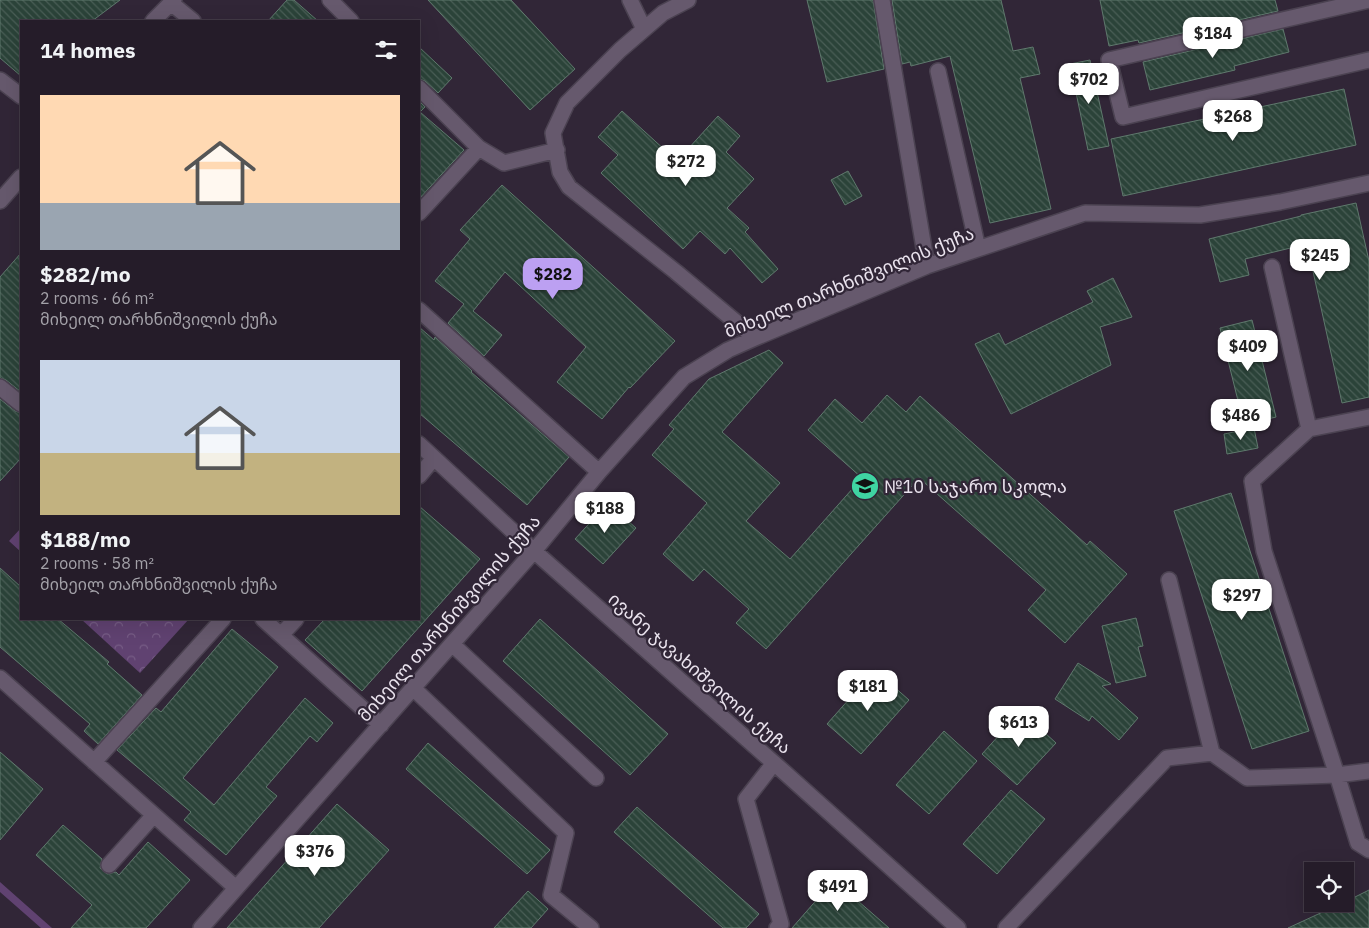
<!DOCTYPE html>
<html lang="en">
<head>
<meta charset="utf-8">
<style>
  :root { --surface:#251c29; --page:#2d2531; --text:#f1f3f6; --muted:#a3a1a8; --line:#423a46; --accent:#bca0f2 }
  body { margin:0; font-family:"IBM Plex Sans","Noto Sans Georgian",sans-serif; background:var(--page); color:var(--text); height:100vh; display:flex; flex-direction:column; font-size:19px; white-space:nowrap }
  * { box-sizing:border-box; margin:0 }
  p { font-size:16px; color:var(--muted) }
  .icon { flex:none; width:28px; height:28px; fill:none; stroke:currentColor; stroke-width:2; stroke-linecap:round; stroke-linejoin:round }
  .map { position:relative; flex:1; overflow:hidden }
  .sheet { position:absolute; left:20px; top:20px; width:400px; height:600px; display:flex; flex-direction:column; background:var(--surface); border-radius:0px; box-shadow:0 5px 20px #0002,0 0 0 1px var(--line) }
  .sheet>* { flex:none }
  .controls { position:absolute; left:1304px; top:862px; display:grid; gap:10px }
  .controls a { display:grid; place-items:center; width:50px; height:50px; border-radius:0px; background:var(--surface); box-shadow:0 5px 20px #0002,0 0 0 1px var(--line); font-size:25px }
  .price { position:absolute; translate:-50% -42px; padding:0 11px; border-radius:10px; background:#fff; color:#222; font-size:16px; line-height:32px; filter:drop-shadow(0 1px 2px #0008) }
  .price::after { content:''; position:absolute; left:50%; top:30px; width:15px; height:11px; margin-left:-8px; background:inherit; clip-path:polygon(0 0,100% 0,50% 100%) }
  .price.current { background:var(--accent); color:#111 }
  ul { padding:0; list-style:none }
  li { display:grid; align-content:center; gap:10px; height:265px; padding:0 20px }
  li span { display:grid; place-items:center; height:155px; border-radius:0px; color:#555 }
  li>.icon { margin-inline-start:auto }
  span .icon { width:90px; height:90px; fill:#fffc; stroke-width:1 }
  li b { font-size:21px }
  h2 { display:flex; justify-content:space-between; align-items:center; height:60px; padding:0 20px; font-size:21px }
  .map>svg:first-child { display:block }
</style>
</head>
<body>
<div class="map">
<svg width="1369" height="928" viewBox="0 0 1369 928">
  <defs>
    <pattern id="park-crowns" width="20" height="18" patternUnits="userSpaceOnUse" patternTransform="scale(1.25)"><rect width="20" height="18" fill="#604271"/><path d="M2 6a3 3 0 1 1 6 0M12 15a3 3 0 1 1 6 0" fill="none" stroke="#775d86"/></pattern>
    <pattern id="building-back-hatch" width="6" height="6" patternUnits="userSpaceOnUse" patternTransform="scale(1.25)"><rect width="6" height="6" fill="#2b4339"/><path d="M-1 5l2 2M0 0l6 6M5-1l2 2" fill="none" stroke="#4a5e56"/></pattern>
  </defs>
  <rect width="100%" height="100%" fill="#312637"/>
  <!-- green -->
  <path fill="#604271" d="M 21,528 L 21,552 L 9,541 Z
    M 0,882 L 52,928 L 41,928 L 0,892 Z"/>
  <!-- park -->
  <path fill="url(#park-crowns)" d="M 81,619 L 189,619 L 140,673 Z"/>
  <!-- building -->
  <path fill="url(#building-back-hatch)" stroke="#5f796d" d="M 0,0 L 120,0 L 92,21 L 21,21 L 21,76 L 0,58 Z
    M 287,0 L 294,0 L 318,21 L 268,21 Z
    M 428,0 L 511,0 L 575,69 L 530,110 Z
    M 807,0 L 873,0 L 884,69 L 827,82 Z
    M 892,0 L 1001,0 L 1013,51 L 1033,47 L 1040,74 L 1020,78 L 1051,209 L 990,223 L 950,56 L 911,66 L 910,62 L 902,64 Z
    M 1100,0 L 1275,0 L 1278,11 L 1139,43 L 1138,40 L 1109,46 Z
    M 1283,29 L 1289,52 L 1234,66 L 1235,70 L 1150,90 L 1143,62 Z
    M 419,47 L 452,78 L 438,93 L 425,81 L 419,79 Z
    M 1090,60 L 1109,146 L 1088,150 L 1070,64 Z
    M 1344,89 L 1356,145 L 1123,196 L 1111,139 Z
    M 419,101 L 425,107 L 420,112 L 464,150 L 419,199 Z
    M 622,111 L 677,161 L 718,116 L 740,136 L 726,152 L 754,179 L 727,208 L 749,228 L 745,232 L 778,269 L 762,283 L 730,248 L 725,254 L 700,231 L 683,249 L 601,173 L 618,155 L 598,137 Z
    M 848,171 L 862,196 L 845,205 L 831,180 Z
    M 502,185 L 675,341 L 630,388 L 629,387 L 602,419 L 557,382 L 586,347 L 505,272 L 473,311 L 502,335 L 484,356 L 448,323 L 464,304 L 435,281 L 470,239 L 460,230 Z
    M 1356,203 L 1369,261 L 1369,397 L 1342,403 L 1307,244 L 1245,259 L 1249,275 L 1220,282 L 1209,239 L 1301,216 L 1301,215 Z
    M 21,253 L 21,392 L 6,380 L 0,378 L 0,277 Z
    M 1113,278 L 1132,317 L 1100,327 L 1111,365 L 1011,414 L 975,344 L 999,333 L 1005,345 L 1093,302 L 1087,291 Z
    M 1252,320 L 1276,417 L 1244,425 L 1220,328 Z
    M 419,327 L 434,340 L 435,337 L 472,371 L 471,372 L 569,457 L 527,505 L 419,413 Z
    M 769,350 L 783,363 L 722,432 L 780,483 L 746,521 L 790,559 L 862,478 L 808,430 L 835,399 L 862,423 L 887,395 L 906,412 L 920,396 L 1087,545 L 1090,541 L 1127,574 L 1065,643 L 1028,610 L 1046,590 L 919,478 L 766,649 L 736,623 L 749,609 L 704,569 L 693,581 L 663,554 L 707,503 L 652,455 L 674,429 L 669,425 L 709,379 Z
    M 0,399 L 15,411 L 21,413 L 21,458 L 0,481 Z
    M 1254,428 L 1258,448 L 1227,454 L 1224,434 Z
    M 1231,493 L 1309,731 L 1252,749 L 1174,511 Z
    M 608,503 L 636,528 L 603,564 L 575,539 Z
    M 419,506 L 480,559 L 362,691 L 305,640 L 325,619 L 419,619 Z
    M 0,568 L 21,587 L 21,619 L 58,619 L 109,662 L 107,664 L 142,695 L 98,744 L 84,731 L 90,724 L 0,647 Z
    M 1136,618 L 1143,646 L 1138,647 L 1146,676 L 1116,683 L 1102,626 Z
    M 540,619 L 668,734 L 630,775 L 503,661 Z
    M 232,629 L 278,667 L 183,778 L 214,805 L 305,698 L 333,723 L 317,742 L 310,736 L 266,787 L 277,796 L 226,855 L 184,820 L 191,812 L 117,750 L 156,708 L 161,712 Z
    M 1078,663 L 1111,684 L 1102,686 L 1138,718 L 1119,740 L 1092,716 L 1089,721 L 1055,699 Z
    M 875,670 L 909,700 L 861,754 L 827,724 Z
    M 1021,711 L 1056,743 L 1017,785 L 982,754 Z
    M 944,731 L 977,761 L 929,814 L 896,785 Z
    M 428,743 L 550,850 L 527,874 L 406,769 Z
    M 0,752 L 43,789 L 0,840 Z
    M 1011,790 L 1045,819 L 997,874 L 963,844 Z
    M 337,804 L 389,850 L 319,928 L 227,928 Z
    M 637,807 L 759,914 L 746,928 L 723,928 L 614,832 Z
    M 63,825 L 102,859 L 100,868 L 107,874 L 116,872 L 119,875 L 148,842 L 190,880 L 146,928 L 71,928 L 92,905 L 36,855 Z
    M 834,880 L 889,928 L 792,928 Z
    M 1369,890 L 1369,928 L 1288,928 L 1340,904 L 1345,904 L 1345,902 Z
    M 528,891 L 548,909 L 531,928 L 494,928 Z"/>
  <g fill="none" stroke-linecap="round" stroke-linejoin="round">
    <defs>
      <path id="minor" d="M 330,0 L 351,21
        M 630,0 L 644,29
        M 688,0 L 663,13 L 620,50 L 567,103 L 553,133 L 560,172 L 569,187 L 676,272 L 755,338
        M 882,0 L 927,266
        M 1369,0 L 1109,60 L 1123,117 L 1369,60
        M 171,3 L 193,21
        M 153,21 L 174,0
        M 938,71 L 978,249
        M 0,80 L 21,96
        M 419,88 L 479,148 L 504,163 L 557,150
        M 0,201 L 21,177
        M 419,213 L 479,148
        M 1272,267 L 1309,429 L 1369,417
        M 419,310 L 599,472
        M 0,387 L 21,404
        M 1309,429 L 1252,481 L 1264,551 L 1337,775 L 1358,843 L 1369,850
        M 419,444 L 534,551 L 774,763 L 958,928
        M 419,476 L 434,458
        M 1169,580 L 1212,753
        M 263,619 L 381,725
        M 281,635 L 296,619
        M 452,644 L 596,778
        M 0,678 L 236,888
        M 413,688 L 566,833 L 551,895 L 591,928
        M 94,762 L 223,619
        M 774,763 L 746,799 L 781,924 L 777,928
        M 109,865 L 154,815
        M 201,928 L 534,551 L 599,472 L 684,377 L 728,350 L 755,338 L 927,266 L 1085,213 L 1200,215 L 1280,202 L 1369,183
        M 1006,928 L 1167,758 L 1212,753 L 1247,778 L 1337,775 L 1369,771"/>
    </defs>
    <!-- minor casing -->
    <use href="#minor" stroke="#4b4251" stroke-width="18"/>
    <!-- minor -->
    <use href="#minor" stroke="#66596d" stroke-width="15"/>
  </g>
  <!-- icons -->
  <defs>
    <symbol id="school-disc" viewBox="-11 -11 22 22"><circle r="9.5" fill="#3fd4a2" stroke="#312637"/><path d="M0-5L7-2L0 1L-7-2ZM-4 1L0 2.5L4 1V4Q0 6-4 4Z" fill="#111"/></symbol>
  </defs>
  <g fill-rule="evenodd">
    <use href="#school-disc" x="849" y="470" width="32" height="32"/>
  </g>
  <g text-anchor="middle" dominant-baseline="central" stroke-width="4.5" stroke-linejoin="round" paint-order="stroke">
    <!-- street labels -->
    <g font-size="18" fill="#eae3ee" stroke="#312637">
      <text transform="translate(849 282) rotate(-22)">მიხეილ თარხნიშვილის ქუჩა</text>
      <text transform="translate(449 618) rotate(-49)">მიხეილ თარხნიშვილის ქუჩა</text>
      <text transform="translate(700 673) rotate(41)">ივანე ჯავახიშვილის ქუჩა</text>
    </g>
    <!-- poi labels -->
    <g font-size="18" fill="#eae3ee" stroke="#312637" text-anchor="start">
      <text x="884" y="486">№10 საჯარო სკოლა</text>
    </g>
  </g>
</svg>
<div class="controls">
<a><svg class="icon" aria-label="locate" viewBox="0 0 24 24"><circle cx="12" cy="12" r="6"/><path d="M12 2v4M12 18v4M2 12h4M18 12h4"/></svg></a>
</div>
<b class="price" style="left:1213px;top:59px">$184</b>
<b class="price" style="left:1089px;top:105px">$702</b>
<b class="price" style="left:1233px;top:142px">$268</b>
<b class="price" style="left:686px;top:187px">$272</b>
<b class="price" style="left:1320px;top:281px">$245</b>
<b class="price current" style="left:553px;top:300px">$282</b>
<b class="price" style="left:1248px;top:372px">$409</b>
<b class="price" style="left:1241px;top:441px">$486</b>
<b class="price" style="left:605px;top:534px">$188</b>
<b class="price" style="left:1242px;top:621px">$297</b>
<b class="price" style="left:868px;top:712px">$181</b>
<b class="price" style="left:1019px;top:748px">$613</b>
<b class="price" style="left:315px;top:877px">$376</b>
<b class="price" style="left:838px;top:912px">$491</b>
<section class="sheet">
<h2>14 homes<svg class="icon" aria-label="filters" viewBox="0 0 24 24"><path d="M4 7h16M4 17h16"/><circle cx="9" cy="7" r="2"/><circle cx="15" cy="17" r="2"/></svg></h2>
<ul>
<li><span style="background:linear-gradient(#ffd9b3 70%,#9aa5b1 0)"><svg class="icon" aria-label="home" viewBox="0 0 24 24"><path d="M3 11l9-7 9 7M6 9v11h12V9"/></svg></span><div><b>$282/mo</b><p>2 rooms · 66 m²</p><p>მიხეილ თარხნიშვილის ქუჩა</p></div></li>
<li><span style="background:linear-gradient(#c9d6e8 60%,#c2b280 0)"><svg class="icon" aria-label="home" viewBox="0 0 24 24"><path d="M3 11l9-7 9 7M6 9v11h12V9"/></svg></span><div><b>$188/mo</b><p>2 rooms · 58 m²</p><p>მიხეილ თარხნიშვილის ქუჩა</p></div></li>
</ul>
</section>
</div>
</body>
</html>
